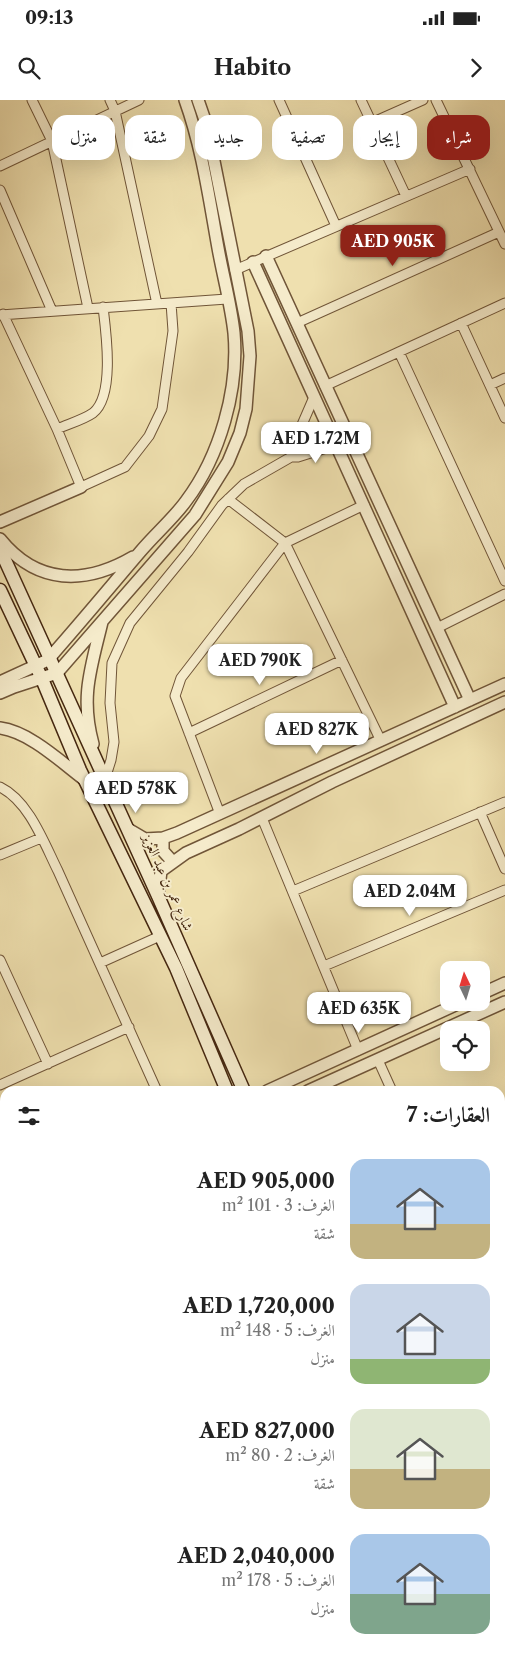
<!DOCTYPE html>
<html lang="ar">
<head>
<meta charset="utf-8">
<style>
  :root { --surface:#fff; --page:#f2f2f2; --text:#222; --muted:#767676; --accent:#8f2418 }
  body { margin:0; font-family:"Libre Caslon Text",Amiri,serif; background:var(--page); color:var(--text); direction:rtl; height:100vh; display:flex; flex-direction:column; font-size:19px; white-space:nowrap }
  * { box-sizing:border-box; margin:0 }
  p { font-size:16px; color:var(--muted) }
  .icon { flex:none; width:28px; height:28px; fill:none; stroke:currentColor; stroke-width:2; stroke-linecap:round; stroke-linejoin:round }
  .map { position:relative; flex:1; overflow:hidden; direction:ltr }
  .sheet { position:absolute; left:0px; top:986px; width:505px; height:571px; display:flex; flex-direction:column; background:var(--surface); border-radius:15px 15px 0 0; box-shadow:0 5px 20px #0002; direction:rtl }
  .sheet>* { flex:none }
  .hud { position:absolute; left:15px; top:15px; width:475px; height:45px; direction:rtl; display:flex; gap:10px }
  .needle { width:32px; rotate:356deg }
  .fabs { position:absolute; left:440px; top:861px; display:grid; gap:10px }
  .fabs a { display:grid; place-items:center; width:50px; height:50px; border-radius:10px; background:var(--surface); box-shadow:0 5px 20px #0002; font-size:25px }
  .price { position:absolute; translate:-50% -42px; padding:0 11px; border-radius:10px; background:#fff; color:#222; font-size:16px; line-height:32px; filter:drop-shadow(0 1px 2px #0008) }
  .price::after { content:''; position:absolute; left:50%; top:30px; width:15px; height:11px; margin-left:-8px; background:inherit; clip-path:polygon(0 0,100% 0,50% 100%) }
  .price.on { background:var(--accent); color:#fff }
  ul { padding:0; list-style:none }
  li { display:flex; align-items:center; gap:15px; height:125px; padding:0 15px }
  li span { display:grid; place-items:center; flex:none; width:140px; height:100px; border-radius:15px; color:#555 }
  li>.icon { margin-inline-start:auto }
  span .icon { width:60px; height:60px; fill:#fffc; stroke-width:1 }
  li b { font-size:21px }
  h2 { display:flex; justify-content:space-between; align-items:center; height:60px; padding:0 15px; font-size:21px }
  .tag { padding:0 18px; border-radius:15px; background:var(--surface); box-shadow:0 5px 20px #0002; font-size:18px; line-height:45px }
  .tag.on { background:var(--accent); color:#fff }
  .status { display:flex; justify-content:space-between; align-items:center; height:35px; padding:0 25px; background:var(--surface); direction:ltr }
  .status svg { height:14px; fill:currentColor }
  header { display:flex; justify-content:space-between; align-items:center; height:65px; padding:0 15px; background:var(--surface); font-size:22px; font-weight:700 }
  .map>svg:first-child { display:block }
</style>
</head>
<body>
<div class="status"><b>09:13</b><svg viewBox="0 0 49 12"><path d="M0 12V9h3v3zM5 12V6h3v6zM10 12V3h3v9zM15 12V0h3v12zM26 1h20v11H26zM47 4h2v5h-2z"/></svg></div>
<header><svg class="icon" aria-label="forward" viewBox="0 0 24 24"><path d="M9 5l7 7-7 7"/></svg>Habito<svg class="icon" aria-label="search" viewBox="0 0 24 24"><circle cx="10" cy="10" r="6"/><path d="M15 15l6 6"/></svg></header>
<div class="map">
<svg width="505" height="1557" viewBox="0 0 505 1557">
  <rect width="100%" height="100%" fill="#efe0af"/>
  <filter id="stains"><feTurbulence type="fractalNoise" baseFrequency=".004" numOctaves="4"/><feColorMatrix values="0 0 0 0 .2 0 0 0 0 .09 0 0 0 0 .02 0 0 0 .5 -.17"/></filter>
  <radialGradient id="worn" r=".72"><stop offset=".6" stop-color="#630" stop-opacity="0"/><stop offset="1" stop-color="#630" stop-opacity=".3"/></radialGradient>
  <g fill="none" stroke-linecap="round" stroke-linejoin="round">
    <defs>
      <path id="minor" d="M 32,0 L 52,41 L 88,208
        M 110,0 L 115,11 L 157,204
        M 279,0 L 336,126
        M 361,0 L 406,96
        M 436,0 L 505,144
        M 371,23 L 423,0
        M 0,66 L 139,0
        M 0,90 L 52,211
        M 235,170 L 470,69
        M 3,214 L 57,329 L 81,387 L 125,367 L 149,336 L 162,309 L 173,231 L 171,203
        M 0,215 L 227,199
        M 297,223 L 499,132
        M 461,223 L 505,318
        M 399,252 L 505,481
        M 490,285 L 505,278
        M 325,286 L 505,203
        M 57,329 C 68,324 83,320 93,313 C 115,296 106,232 103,207
        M 291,357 L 291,350 L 314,297
        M 228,399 L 285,443 L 381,641
        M 437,528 L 505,494
        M 189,633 L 342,560
        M 105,679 L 111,660 L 114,642 L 110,603 L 112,563 L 130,523 L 188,452 L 222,405 L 244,384 L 291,357 L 298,357 L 336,345
        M 0,687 C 29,701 44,743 58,771 L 157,991
        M 480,712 L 505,769
        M 220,714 L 175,596 L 181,578 L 285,443 L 364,405
        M 262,718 L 358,950
        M 0,755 L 41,738
        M 293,791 L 505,702
        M 0,860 L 48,964
        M 100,863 L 160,836
        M 324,866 L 505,790
        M 378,960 L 392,991
        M 0,985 L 129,927
        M 500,1019 L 505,1016
        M 500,1129 L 505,1126
        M 500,1221 L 505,1232
        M 500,1392 L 505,1389
        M 500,1487 L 505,1498
        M 464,1557 L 472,1552"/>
      <path id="tertiary" d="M 266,156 L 470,600
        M 253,162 L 455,607
        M 0,422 L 81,387
        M 0,439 C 37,485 85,485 133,457
        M 0,582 L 50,559 L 52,555 C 82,521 111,486 140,452 C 155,434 173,419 186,401 C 220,356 239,289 234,233 C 231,205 223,176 218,148 C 209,98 202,47 185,0
        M 0,593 L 14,587 L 57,573 L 195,415 L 228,362 L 240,333 L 246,309 L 250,256 L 248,231 L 207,26 L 198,0
        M 0,628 C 30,632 61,662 85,680
        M 93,644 C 80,597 91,568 102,522
        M 128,729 L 145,739 L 163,738 L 177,733 L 505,584
        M 163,738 L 163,751 L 172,761
        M 158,796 L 161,771 L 186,753 L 239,729 L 332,682 L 505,602
        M 481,894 L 505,883
        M 267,991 L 462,902
        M 308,991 L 505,902
        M 0,1094 L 5,1091
        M 0,1111 L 5,1109
        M 500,1483 L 505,1485"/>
      <path id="secondary" d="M 0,449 L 158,796 L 244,991
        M 0,490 L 42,579 L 80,670 L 176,868 L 227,991
        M 500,1532 L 505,1543
        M 490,1552 L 492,1557"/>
    </defs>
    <!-- minor casing -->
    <use href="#minor" stroke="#705538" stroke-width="11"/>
    <!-- tertiary casing -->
    <use href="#tertiary" stroke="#705538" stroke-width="14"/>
    <!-- secondary casing -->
    <use href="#secondary" stroke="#452710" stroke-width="15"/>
    <!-- minor -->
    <use href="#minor" stroke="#f5ebcb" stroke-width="9"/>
    <!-- tertiary -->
    <use href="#tertiary" stroke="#f5ebcb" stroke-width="11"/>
    <!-- secondary -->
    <use href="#secondary" stroke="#f5ebcb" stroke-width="12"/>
  </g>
  <g text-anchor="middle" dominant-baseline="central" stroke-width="4" stroke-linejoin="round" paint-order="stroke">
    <!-- street labels -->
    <g font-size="14" fill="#452710" stroke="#f5ebcb">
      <text transform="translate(168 782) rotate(66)">شارع عمر بن عبد العزيز</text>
    </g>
  </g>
  <rect width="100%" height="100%" filter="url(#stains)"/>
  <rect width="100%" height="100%" fill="url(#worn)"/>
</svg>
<div class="fabs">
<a><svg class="needle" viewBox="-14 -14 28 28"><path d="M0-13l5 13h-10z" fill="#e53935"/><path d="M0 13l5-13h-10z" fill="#767676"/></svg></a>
<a><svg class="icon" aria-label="locate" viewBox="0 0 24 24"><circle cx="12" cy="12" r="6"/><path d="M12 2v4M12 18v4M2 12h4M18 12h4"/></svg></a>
</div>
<b class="price on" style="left:393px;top:167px">AED 905K</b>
<b class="price" style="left:316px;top:364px">AED 1.72M</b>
<b class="price" style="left:260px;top:586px">AED 790K</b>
<b class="price" style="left:317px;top:655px">AED 827K</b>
<b class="price" style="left:136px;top:714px">AED 578K</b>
<b class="price" style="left:410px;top:817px">AED 2.04M</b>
<b class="price" style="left:359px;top:934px">AED 635K</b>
<div class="hud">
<a class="tag on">شراء</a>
<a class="tag">إيجار</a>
<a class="tag">تصفية</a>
<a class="tag">جديد</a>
<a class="tag">شقة</a>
<a class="tag">منزل</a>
</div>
<section class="sheet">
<h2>العقارات: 7<svg class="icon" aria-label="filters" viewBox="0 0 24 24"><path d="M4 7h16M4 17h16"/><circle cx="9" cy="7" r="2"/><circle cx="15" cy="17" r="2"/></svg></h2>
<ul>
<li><span style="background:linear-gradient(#a9c7e8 65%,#c2b280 0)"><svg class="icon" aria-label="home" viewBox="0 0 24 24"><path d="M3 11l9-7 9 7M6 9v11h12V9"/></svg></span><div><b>AED 905,000</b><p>الغرف: 3 · 101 m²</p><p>شقة</p></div></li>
<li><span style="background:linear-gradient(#c9d6e8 75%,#8fb573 0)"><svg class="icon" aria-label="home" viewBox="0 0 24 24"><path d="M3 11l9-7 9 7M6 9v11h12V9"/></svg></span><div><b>AED 1,720,000</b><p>الغرف: 5 · 148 m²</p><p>منزل</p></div></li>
<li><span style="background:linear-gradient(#dfe7d0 60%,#c2b280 0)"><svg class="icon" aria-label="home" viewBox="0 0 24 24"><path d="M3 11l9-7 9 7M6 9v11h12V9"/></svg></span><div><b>AED 827,000</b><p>الغرف: 2 · 80 m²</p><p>شقة</p></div></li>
<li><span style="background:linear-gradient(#a9c7e8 60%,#7fa58c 0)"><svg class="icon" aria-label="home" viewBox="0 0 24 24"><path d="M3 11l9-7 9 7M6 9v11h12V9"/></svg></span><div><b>AED 2,040,000</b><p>الغرف: 5 · 178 m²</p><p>منزل</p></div></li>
</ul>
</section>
</div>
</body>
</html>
